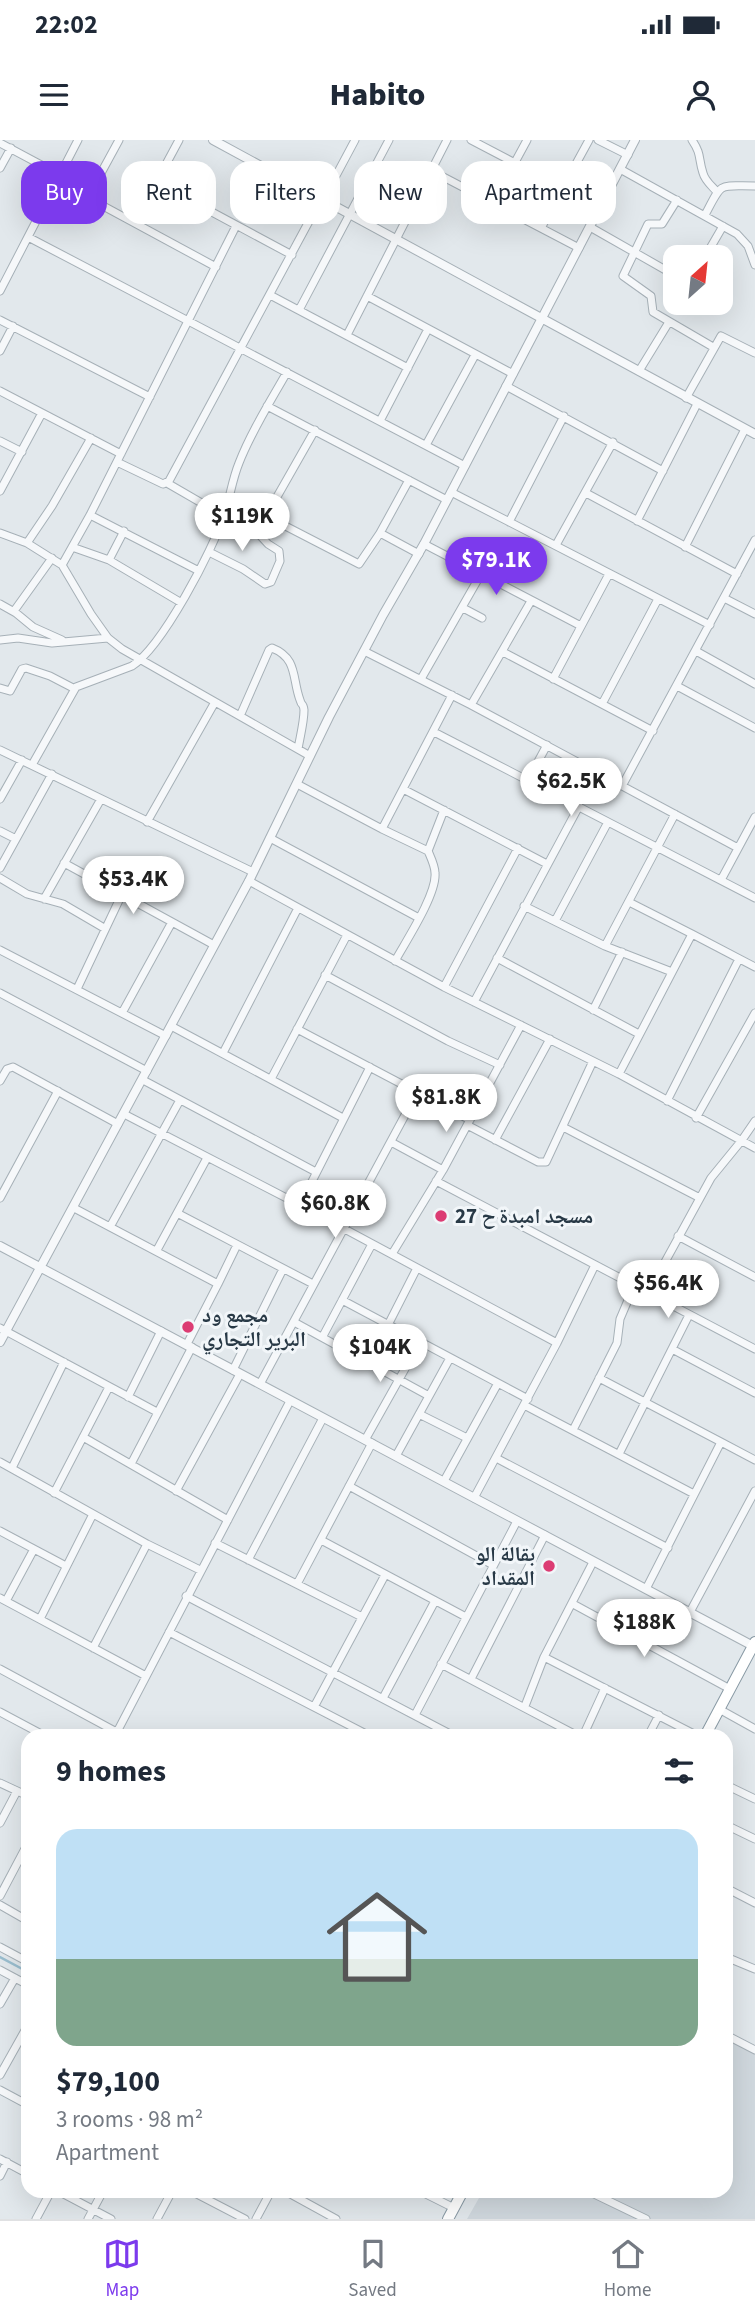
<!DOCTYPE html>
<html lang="en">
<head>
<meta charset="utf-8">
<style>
  :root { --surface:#fff; --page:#f2f2f3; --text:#1f2937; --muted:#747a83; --line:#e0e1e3; --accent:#7c3aed }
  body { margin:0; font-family:"Source Sans 3","Noto Naskh Arabic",sans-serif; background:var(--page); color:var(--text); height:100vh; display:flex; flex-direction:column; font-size:26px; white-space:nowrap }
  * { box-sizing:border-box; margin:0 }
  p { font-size:23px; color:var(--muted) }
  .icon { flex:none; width:38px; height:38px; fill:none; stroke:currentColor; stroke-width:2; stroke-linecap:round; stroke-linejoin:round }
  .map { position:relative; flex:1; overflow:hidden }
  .details { position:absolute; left:21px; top:1589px; width:712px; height:469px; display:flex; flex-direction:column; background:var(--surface); border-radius:21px; box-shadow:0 7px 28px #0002 }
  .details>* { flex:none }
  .guide { position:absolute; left:21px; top:21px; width:714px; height:63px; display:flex; gap:14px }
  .needle { width:46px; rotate:27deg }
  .controls { position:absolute; left:663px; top:105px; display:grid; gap:14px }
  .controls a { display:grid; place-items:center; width:70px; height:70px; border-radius:14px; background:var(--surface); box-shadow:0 7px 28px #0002; font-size:35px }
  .price { position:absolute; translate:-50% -60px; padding:0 16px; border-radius:24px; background:#fff; color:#222; font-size:23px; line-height:46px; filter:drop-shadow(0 2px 4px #0008) }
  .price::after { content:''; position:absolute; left:50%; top:42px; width:21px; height:16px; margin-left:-10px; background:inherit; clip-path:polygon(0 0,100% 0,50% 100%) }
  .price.current { background:var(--accent); color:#fff }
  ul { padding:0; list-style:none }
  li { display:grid; align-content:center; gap:14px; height:371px; padding:0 35px }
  li span { display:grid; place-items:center; height:217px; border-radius:21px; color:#555 }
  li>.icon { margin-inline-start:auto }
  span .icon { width:126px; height:126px; fill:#fffc; stroke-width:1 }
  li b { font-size:30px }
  h2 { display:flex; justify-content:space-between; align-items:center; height:84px; padding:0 35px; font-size:30px }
  .pill { padding:0 24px; border-radius:21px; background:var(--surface); box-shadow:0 7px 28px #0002; font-size:24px; line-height:63px }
  .pill.current { background:var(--accent); color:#fff }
  .status { display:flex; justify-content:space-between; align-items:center; height:49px; padding:0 35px; background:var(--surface); direction:ltr }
  .status svg { height:19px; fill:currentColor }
  header { display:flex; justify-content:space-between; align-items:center; height:91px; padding:0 35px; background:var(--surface); font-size:32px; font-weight:800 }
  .tabs { display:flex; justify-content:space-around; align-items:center; height:98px; border-top:2px solid var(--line); background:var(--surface); font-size:19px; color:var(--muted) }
  .tabs a { display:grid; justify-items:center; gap:4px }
  .tabs .current { color:var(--accent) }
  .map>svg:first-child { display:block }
</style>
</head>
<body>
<div class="status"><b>22:02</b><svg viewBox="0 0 49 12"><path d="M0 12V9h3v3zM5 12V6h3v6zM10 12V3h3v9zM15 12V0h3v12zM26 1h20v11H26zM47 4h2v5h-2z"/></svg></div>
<header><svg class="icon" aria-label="menu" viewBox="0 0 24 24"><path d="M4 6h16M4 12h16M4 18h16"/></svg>Habito<svg class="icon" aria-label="person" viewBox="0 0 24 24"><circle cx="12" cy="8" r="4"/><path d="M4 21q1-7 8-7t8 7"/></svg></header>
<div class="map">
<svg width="755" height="2079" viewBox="0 0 755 2079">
  <rect width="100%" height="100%" fill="#e2e8ec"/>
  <!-- built -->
  <path fill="#d0d8de" d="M 726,1895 L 755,1908 L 755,2079 L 467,2079 L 483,2051 L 726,2051 Z"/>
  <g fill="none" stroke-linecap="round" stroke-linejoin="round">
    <!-- stream -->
    <path stroke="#9abecf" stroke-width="2.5" d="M 0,1817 L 28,1832
      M 442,2051 L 445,2053"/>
    <defs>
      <path id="minor" d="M 471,0 L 515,23
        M 598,0 L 628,15
        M 692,0 C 702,15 698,18 703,33 C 705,41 712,46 717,52
        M 0,3 L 60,35
        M 0,28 L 11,8
        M 620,29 L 737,94 L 748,106 L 755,125
        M 432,31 L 579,108
        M 57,41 L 216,127
        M 156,42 L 292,115
        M 88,57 L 119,0
        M 323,60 L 355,0
        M 677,60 L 662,84 L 648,84 L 623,136 L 651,156 L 653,172 L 713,207
        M 493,63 L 527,0
        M 705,75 C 723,41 717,46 755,46
        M 135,82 L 179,0
        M 590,87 L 676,136
        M 541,88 L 589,0
        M 28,97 L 465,326
        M 705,117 L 723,86
        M 0,151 L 78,0
        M 270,155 L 408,228
        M 367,156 L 513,234
        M 299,170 L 389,0
        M 0,180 L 150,257
        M 347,195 L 447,0
        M 0,211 L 13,186
        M 639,231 L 669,182
        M 506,246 L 663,331
        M 0,251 L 121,314
        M 686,258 L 721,196 L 755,213
        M 267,266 L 447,360
        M 380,281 L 428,189
        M 0,301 L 22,312
        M 426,305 L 475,215
        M 117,322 L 163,344 L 169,341 L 321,59
        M 167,343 L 224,376
        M 0,351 L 42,273
        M 451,352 L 710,485
        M 586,353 L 737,434
        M 90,375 L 199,431
        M 266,376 L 359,424 L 380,393 L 409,340
        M 637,381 L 697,264
        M 509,382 L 564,276
        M 124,391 L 109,420 L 180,462
        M 257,392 L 315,290
        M 0,393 L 27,403 L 62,425 L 91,474 L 108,498 L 122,509 L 310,616
        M 380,393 L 419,414
        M 27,403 L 52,366 L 91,298
        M 424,404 L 581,486
        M 556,405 L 613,302
        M 72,407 L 109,420
        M 685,407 L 745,289
        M 209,412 L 243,429 L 265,444 L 271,442 L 280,421 L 279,411 L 268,404 L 257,392 L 225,373
        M 62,425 L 90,375 L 236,86
        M 724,458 L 755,474
        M 0,464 L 16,473 L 33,487 L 62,500
        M 463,468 L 482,478
        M 14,471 L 52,418
        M 0,500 L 18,498 L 52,503 L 108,498
        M 364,511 L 471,565 L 738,708
        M 696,511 L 755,544
        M 503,512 L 653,591
        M 421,539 L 481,434
        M 553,539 L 609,434
        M 677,546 L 755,588
        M 0,548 L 10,551 L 22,529 L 26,528 L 50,536 L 75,549
        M 602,564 L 658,459
        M 471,565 L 531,461
        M 240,576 L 269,510 L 272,508 C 298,518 292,539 300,560 C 302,567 303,562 304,570 C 304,582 300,597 298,609
        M 434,592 L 755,758
        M 0,610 L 253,732
        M 32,625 L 76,547 L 132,526 C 162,507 213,410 224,375 C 230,358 232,340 239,323 C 251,292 270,262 287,232
        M 528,640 L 547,605
        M 297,644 L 382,689 L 452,555
        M 622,646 L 755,400
        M 403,649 L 547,724
        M 0,659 L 22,620
        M 147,682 L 215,562
        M 382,689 L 428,711 C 431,718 435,726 435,733 C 437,754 406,801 395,821
        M 0,691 L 16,699
        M 270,698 L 419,778
        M 428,711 L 444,670
        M 64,723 L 214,805
        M 0,728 L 52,634
        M 0,738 L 27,754 L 63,764 L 104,788
        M 721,740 L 755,677
        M 249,741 L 444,847 L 619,934 L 755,1008
        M 44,759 L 101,659
        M 629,762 L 692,794
        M 524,766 L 605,806 L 672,832
        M 555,781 L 608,682
        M 605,806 L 675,674
        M 0,810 L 166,896
        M 497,818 L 639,894
        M 325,835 L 448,901 L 500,925
        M 444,847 L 518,708
        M 77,849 L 122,754
        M 0,853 L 147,931
        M 474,862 L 579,666
        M 593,870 L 622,812
        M 122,873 L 172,782
        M 171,886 L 343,978
        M 297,889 L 470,980
        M 223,913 L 298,768
        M 619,934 L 692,794 L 755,827
        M 271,939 L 347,795
        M 143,940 L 316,1032
        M 0,941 L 7,929 L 13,927 L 118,984
        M 667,961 L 739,819
        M 124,974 L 300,1065 L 557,1203
        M 696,978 L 755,873
        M 467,985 L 538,1022 L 546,1022 L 593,921
        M 563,987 L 700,1058
        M 495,1000 L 550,899
        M 391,1002 L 443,1030
        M 436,1041 L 755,1209
        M 0,1058 L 58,951
        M 300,1065 L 370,927
        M 74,1068 L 218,1144 L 187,1204
        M 177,1073 L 313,1144
        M 110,1087 L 180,960
        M 678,1096 L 755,1137
        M 157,1110 L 207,1018
        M 392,1114 L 443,1030 L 521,885
        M 218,1144 L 237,1105
        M 648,1153 L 711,1038 L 742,1000 L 755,981
        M 342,1160 L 528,1259
        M 294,1182 L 429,1256
        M 388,1185 L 417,1128
        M 0,1188 L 157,1272
        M 323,1196 L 372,1104
        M 672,1209 L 755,1253
        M 233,1230 L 283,1129
        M 599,1238 L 721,1302 L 646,1449
        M 260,1244 L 418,951
        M 128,1257 L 161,1191
        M 524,1265 L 694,1354
        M 419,1274 L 467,1298
        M 573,1290 L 617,1203 L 620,1179 L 634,1146
        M 83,1297 L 228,1380
        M 365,1300 L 420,1202
        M 721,1302 L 755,1320
        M 619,1314 L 689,1175
        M 396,1316 L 450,1218
        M 496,1318 L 668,1408
        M 0,1322 L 147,1404 L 200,1430
        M 131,1324 L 192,1207
        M 12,1328 L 64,1222
        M 444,1341 L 498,1243
        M 349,1346 L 493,1425
        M 176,1351 L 240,1234
        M 54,1353 L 109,1247
        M 474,1358 L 557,1203 L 595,1125
        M 0,1391 L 66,1426
        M 321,1400 L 466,1477
        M 215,1403 L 362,1477
        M 248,1420 L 323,1278
        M 297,1444 L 372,1303
        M 186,1456 L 454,1596
        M 0,1458 L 146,1536
        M 6,1461 L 34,1409
        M 573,1464 L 730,1549
        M 690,1472 L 755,1351
        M 40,1479 L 93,1374
        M 169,1492 L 370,1596
        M 93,1508 L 147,1404
        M 544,1517 L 698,1596
        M 441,1524 L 578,1596
        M 0,1529 L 124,1596
        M 471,1539 L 545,1395
        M 383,1558 L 435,1461
        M 525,1566 L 544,1517 L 593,1422
        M 314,1567 L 385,1435
        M 719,1569 L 755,1589
        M 0,1572 L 45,1596
        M 415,1575 L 517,1381
        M 117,1592 L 290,1261
        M 583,1596 L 605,1548
        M 648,1596 L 659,1575
        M 0,1643 L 28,1656
        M 726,1645 L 755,1659
        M 0,1683 L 17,1651
        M 726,1685 L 755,1699
        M 726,1748 L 755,1763
        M 0,1756 L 28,1703
        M 0,1765 L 28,1781
        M 0,1807 L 28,1822
        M 726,1817 L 755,1829
        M 0,1830 L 28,1845
        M 0,1864 L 15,1838
        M 726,1895 L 755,1910
        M 0,1935 L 28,1885
        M 0,1950 L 28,1965
        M 0,2019 L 28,2034
        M 0,2036 L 7,2022
        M 58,2051 L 111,2079
        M 191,2051 L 245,2079
        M 285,2051 L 336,2079
        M 420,2051 L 454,2068
        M 588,2051 L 646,2079
        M 36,2079 L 51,2051
        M 88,2079 L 103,2051
        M 157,2079 L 172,2051
        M 256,2079 L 271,2051"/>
      <path id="tertiary" d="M 213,0 L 755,294
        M 0,1106 L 755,1507
        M 0,1202 L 249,741 L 329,577 L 383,475 L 424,404 L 635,0"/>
      <path id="trunk" d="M 705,1596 L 755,1502
        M 448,2079 L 463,2051"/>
    </defs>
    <!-- minor casing -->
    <use href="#minor" stroke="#a6b0b7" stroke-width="9"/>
    <!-- tertiary casing -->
    <use href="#tertiary" stroke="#a6b0b7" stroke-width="10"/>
    <!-- trunk casing -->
    <use href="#trunk" stroke="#8899a4" stroke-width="12"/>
    <!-- minor -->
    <use href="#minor" stroke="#f6f8fa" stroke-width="7"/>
    <!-- tertiary -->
    <use href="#tertiary" stroke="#f6f8fa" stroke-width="8"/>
    <!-- trunk -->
    <use href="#trunk" stroke="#fff" stroke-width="10"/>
  </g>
  <!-- markers -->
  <g fill="#dc3c73" stroke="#f2f6f9" stroke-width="2.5">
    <circle cx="441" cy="1076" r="7"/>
    <circle cx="188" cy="1187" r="7"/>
    <circle cx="549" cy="1426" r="7"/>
  </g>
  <g text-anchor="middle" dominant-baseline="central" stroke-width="6" stroke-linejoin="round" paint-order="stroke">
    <!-- poi labels -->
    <g font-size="21" font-weight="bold" fill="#283946" stroke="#f2f6f9" text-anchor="start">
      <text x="455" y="1076">مسجد امبدة ح 27</text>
      <text x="202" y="1175">مجمع ود<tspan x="202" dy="24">البرير التجاري</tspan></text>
      <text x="535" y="1414" text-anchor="end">بقالة الو<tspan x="535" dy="24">المقداد</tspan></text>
    </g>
  </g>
</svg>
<div class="controls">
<a><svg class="needle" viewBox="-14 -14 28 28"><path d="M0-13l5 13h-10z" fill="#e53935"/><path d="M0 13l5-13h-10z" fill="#747a83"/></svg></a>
</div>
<b class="price" style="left:242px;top:413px">$119K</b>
<b class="price current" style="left:496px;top:457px">$79.1K</b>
<b class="price" style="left:571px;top:678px">$62.5K</b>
<b class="price" style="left:133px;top:776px">$53.4K</b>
<b class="price" style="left:446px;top:994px">$81.8K</b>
<b class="price" style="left:335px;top:1100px">$60.8K</b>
<b class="price" style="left:668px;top:1180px">$56.4K</b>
<b class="price" style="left:380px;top:1244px">$104K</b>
<b class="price" style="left:644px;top:1519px">$188K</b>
<div class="guide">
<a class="pill current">Buy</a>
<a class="pill">Rent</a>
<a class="pill">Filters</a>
<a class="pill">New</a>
<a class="pill">Apartment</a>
</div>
<section class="details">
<h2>9 homes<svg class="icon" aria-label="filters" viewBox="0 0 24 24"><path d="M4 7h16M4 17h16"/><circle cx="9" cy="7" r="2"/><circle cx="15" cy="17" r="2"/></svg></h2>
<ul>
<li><span style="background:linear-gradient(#bfe0f5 60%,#7fa58c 0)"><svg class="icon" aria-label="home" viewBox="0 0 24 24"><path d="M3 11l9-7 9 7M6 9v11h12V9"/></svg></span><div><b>$79,100</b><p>3 rooms · 98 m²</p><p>Apartment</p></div></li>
</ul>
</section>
</div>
<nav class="tabs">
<a class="current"><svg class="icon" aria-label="map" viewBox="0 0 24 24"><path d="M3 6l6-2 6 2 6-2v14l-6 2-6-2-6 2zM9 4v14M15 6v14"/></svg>Map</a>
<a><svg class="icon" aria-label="saved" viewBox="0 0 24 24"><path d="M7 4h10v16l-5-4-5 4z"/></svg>Saved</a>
<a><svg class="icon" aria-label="home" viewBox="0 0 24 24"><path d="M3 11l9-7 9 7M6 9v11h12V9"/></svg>Home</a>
</nav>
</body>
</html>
